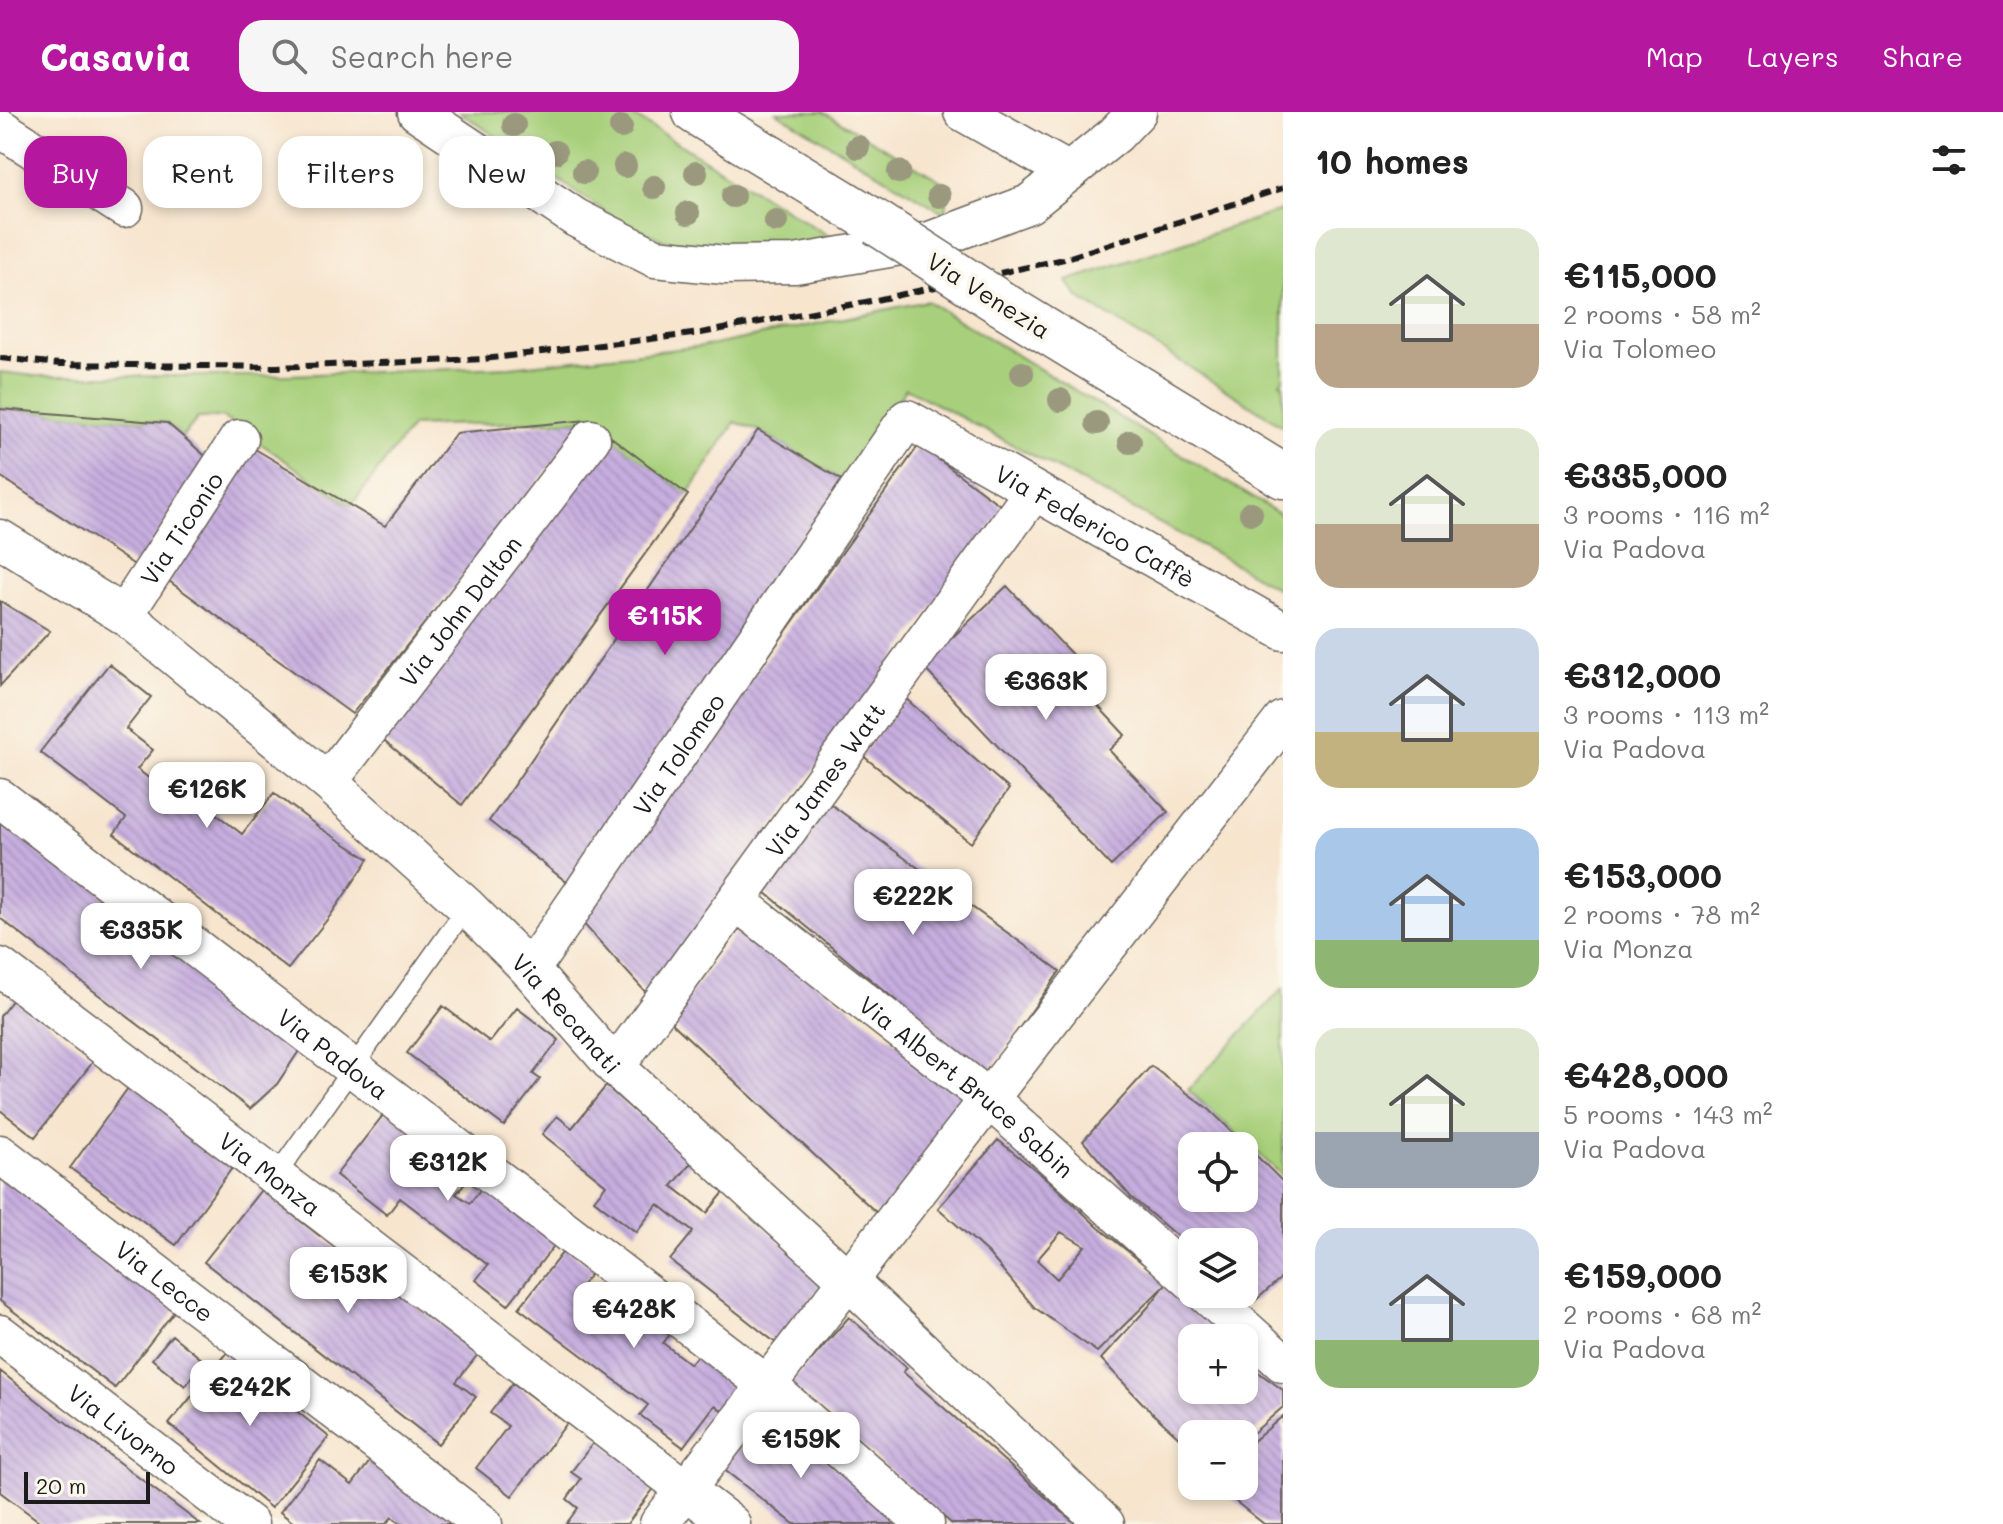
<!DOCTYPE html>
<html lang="en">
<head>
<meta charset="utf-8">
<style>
  :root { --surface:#fff; --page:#f6f6f6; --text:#222; --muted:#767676; --accent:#b5179e }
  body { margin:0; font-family:Mali,sans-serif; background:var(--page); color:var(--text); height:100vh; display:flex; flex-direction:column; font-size:30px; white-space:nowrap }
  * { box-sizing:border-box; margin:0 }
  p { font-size:26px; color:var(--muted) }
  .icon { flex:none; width:44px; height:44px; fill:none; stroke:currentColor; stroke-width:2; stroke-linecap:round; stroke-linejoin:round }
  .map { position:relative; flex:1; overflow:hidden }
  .panel { display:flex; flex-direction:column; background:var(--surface); width:720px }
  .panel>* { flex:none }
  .hud { position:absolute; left:24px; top:24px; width:760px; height:72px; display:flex; gap:16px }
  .buttons { position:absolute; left:1178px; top:1020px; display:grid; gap:16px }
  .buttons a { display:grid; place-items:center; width:80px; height:80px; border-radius:16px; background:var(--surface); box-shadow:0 4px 12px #0003; font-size:40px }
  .scale { position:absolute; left:24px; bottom:20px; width:126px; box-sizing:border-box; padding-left:8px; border:4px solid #1c1c1c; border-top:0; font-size:22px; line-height:28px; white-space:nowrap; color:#1c1c1c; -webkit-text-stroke:6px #fbf7ec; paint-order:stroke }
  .price { position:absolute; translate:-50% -68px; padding:0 18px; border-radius:16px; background:#fff; color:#222; font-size:26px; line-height:52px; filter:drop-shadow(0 2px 4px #0008) }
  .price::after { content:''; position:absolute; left:50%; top:48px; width:24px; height:18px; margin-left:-12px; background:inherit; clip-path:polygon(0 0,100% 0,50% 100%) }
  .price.current { background:var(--accent); color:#fff }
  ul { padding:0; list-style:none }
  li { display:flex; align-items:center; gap:24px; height:200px; padding:0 32px }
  li span { display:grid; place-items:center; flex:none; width:224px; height:160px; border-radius:24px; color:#555 }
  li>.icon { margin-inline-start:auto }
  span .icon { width:96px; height:96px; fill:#fffc; stroke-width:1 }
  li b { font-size:34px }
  h2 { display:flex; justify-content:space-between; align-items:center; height:96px; padding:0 32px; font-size:34px }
  .pill { padding:0 28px; border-radius:24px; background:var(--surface); box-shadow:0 4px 12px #0003; font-size:28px; line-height:72px }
  .pill.current { background:var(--accent); color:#fff }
  header { display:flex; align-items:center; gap:48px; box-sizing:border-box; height:112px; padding:0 40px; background:var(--accent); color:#fff }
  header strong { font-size:38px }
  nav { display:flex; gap:44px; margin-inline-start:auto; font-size:28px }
  .search { width:560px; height:72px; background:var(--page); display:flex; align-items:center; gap:20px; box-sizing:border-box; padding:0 28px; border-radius:24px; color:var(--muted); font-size:30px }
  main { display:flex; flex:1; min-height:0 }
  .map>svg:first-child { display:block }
</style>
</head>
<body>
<header>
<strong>Casavia</strong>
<div class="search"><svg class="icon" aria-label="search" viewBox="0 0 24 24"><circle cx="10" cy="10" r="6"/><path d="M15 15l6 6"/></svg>Search here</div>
<nav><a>Map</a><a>Layers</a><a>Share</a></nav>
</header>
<main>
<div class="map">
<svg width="1283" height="1412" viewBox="0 0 1283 1412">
  <defs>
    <pattern id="building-back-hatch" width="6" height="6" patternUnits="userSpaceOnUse" patternTransform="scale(2)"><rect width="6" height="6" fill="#c6aede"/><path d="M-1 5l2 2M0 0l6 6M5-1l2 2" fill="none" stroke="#aa95be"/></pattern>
  </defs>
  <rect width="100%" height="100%" fill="#fbf7ec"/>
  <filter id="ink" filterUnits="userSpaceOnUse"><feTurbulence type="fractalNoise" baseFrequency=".0125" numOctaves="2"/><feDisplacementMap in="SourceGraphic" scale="16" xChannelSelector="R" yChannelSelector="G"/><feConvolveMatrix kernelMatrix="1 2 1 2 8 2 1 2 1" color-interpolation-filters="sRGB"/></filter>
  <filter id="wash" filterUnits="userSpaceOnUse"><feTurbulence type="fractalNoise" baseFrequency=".006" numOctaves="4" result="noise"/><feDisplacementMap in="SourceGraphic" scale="32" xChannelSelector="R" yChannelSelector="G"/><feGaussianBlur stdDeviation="1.8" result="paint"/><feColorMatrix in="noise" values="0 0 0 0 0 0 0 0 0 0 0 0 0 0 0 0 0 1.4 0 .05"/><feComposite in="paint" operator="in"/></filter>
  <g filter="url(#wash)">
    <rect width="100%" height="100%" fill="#f7e5ce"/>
    <!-- green -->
    <path fill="#a8d07b" stroke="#62764c" stroke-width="2" d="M 460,0 L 627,0 L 832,126 L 766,137 L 665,129 L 614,106 Z
      M 776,0 L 823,0 L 948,73 L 946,102 Z
      M 1283,98 L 1283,267 L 1280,270 L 1283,272 L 1283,314 L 1078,185 L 1067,169 Z
      M 927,189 L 1283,404 L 1283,480 L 1219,443 L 906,276 L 845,370 L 758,318 L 735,310 L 688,383 L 587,308 L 412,314 L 351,394 L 222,305 L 198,306 L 182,325 L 166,311 L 0,297 L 0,260 L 35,264 L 261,264 L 510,255 L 714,233 Z
      M 1283,876 L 1283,1064 L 1188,978 Z"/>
    <g id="blocks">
      <!-- building -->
      <path fill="url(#building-back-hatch)" fill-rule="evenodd" d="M 0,297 L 167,311 L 210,348 L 136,454 L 0,364 Z
        M 587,308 L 352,602 L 169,469 L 255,337 L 385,414 L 456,321 Z
        M 758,318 L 845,370 L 573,775 L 489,709 Z
        M 607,322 L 688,383 L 462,693 L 379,624 Z
        M 919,333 L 1004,396 L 649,884 L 580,808 Z
        M 1007,474 L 1096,568 L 1084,579 L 1125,623 L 1109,638 L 1168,700 L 1111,754 L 922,554 Z
        M 0,489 L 50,519 L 0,574 Z
        M 109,552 L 151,585 L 126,617 L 153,638 L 137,657 L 154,670 L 162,660 L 242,722 L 274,681 L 320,716 L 369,747 L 330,804 L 288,857 L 114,722 L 126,706 L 40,640 Z
        M 905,586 L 1009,677 L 971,731 L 862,643 Z
        M 829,691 L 1060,859 L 986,963 L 765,780 Z
        M 0,702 L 305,930 L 277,972 L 250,997 L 87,874 L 0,806 Z
        M 741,813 L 970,987 L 879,1103 L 671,910 Z
        M 14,886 L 95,947 L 35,1025 L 0,998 L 0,904 Z
        M 443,894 L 490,930 L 517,896 L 559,928 L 533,962 L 540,967 L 504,1014 L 407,941 Z
        M 1151,954 L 1210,998 L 1283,1070 L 1283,1164 L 1254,1190 L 1244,1181 L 1244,1130 L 1192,1130 L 1192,1137 L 1131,1085 L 1083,1029 ZM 1192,1034 L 1244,1034 L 1244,1086 L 1192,1086 Z
        M 136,965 L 235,1052 L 176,1133 L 70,1056 Z
        M 606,974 L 692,1050 L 672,1074 L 707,1101 L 725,1079 L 824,1170 L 776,1231 L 670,1148 L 693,1120 L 658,1092 L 636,1120 L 594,1088 L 606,1073 L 542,1022 L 557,1004 L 572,1016 Z
        M 388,997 L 473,1061 L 456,1082 L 470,1091 L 486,1070 L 559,1127 L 508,1193 L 476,1168 L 488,1153 L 400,1086 L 387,1103 L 336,1063 Z
        M 998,1028 L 1048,1068 L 1099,1116 L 1222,1215 L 1214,1226 L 1192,1226 L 1192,1278 L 1244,1278 L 1244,1250 L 1283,1278 L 1283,1295 L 1244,1329 L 1244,1322 L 1192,1322 L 1192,1337 L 1150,1299 L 1101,1247 L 1150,1193 L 1167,1171 L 1097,1240 L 1034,1195 L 988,1141 L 938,1096 ZM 1061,1120 L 1085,1134 L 1057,1167 L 1037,1148 Z
        M 0,1057 L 179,1193 L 115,1276 L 0,1189 Z
        M 261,1078 L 362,1157 L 365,1153 L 479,1241 L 456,1270 L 476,1285 L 438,1332 L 204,1150 Z
        M 566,1136 L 594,1157 L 575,1182 L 593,1197 L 613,1170 L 675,1216 L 663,1231 L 690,1252 L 703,1237 L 752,1274 L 729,1304 L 715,1293 L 683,1335 L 640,1303 L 648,1293 L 519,1196 Z
        M 849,1205 L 907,1256 L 903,1260 L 1076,1412 L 952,1412 L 791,1271 Z
        M 172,1223 L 205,1250 L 185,1274 L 152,1247 Z
        M 232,1235 L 301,1292 L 295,1298 L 329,1325 L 271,1396 L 169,1312 Z
        M 0,1259 L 47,1296 L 200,1412 L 43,1412 L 0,1380 Z
        M 513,1271 L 567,1311 L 512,1384 L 476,1356 L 508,1314 L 490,1301 Z
        M 765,1301 L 893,1399 L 888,1405 L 897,1412 L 794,1412 L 722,1356 Z
        M 1283,1304 L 1283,1412 L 1264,1412 L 1216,1374 L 1244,1374 L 1244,1337 Z
        M 597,1326 L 658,1371 L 627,1412 L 566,1412 L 578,1396 L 567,1387 L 581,1367 L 571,1360 Z
        M 374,1344 L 463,1412 L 401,1412 L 392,1405 L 386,1412 L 295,1412 L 280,1400 L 320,1348 L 352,1373 Z"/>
    </g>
  </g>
  <g filter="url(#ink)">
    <use href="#blocks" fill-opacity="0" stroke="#69625a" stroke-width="2"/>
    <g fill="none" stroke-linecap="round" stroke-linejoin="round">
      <defs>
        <path id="service" d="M 275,1065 L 467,795"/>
        <g id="minor">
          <path d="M 417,0 L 576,106 L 655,146 L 725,153 L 795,152 L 930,129 L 1029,92 L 1115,23 L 1137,0"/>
          <path d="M 963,0 L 1069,60"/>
          <path d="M 0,16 L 124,96"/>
          <path id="s1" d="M 0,427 L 124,503 L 328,670 L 467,795 L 530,858 L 615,955 L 848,1168 L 1105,1412"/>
          <path id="s2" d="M 124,503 L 239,327"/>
          <path id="s3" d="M 328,670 L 591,327"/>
          <path id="s4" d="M 0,686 L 767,1273 L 925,1412"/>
          <path id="s5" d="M 736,789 L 989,987 L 1192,1169"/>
          <path id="s6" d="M 0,855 L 731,1412"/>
          <path id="s7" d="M 530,858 L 907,307 L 1283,519"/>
          <path id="s8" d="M 615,955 L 1034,379"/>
          <path id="s9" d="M 0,1042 L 483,1412"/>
          <path d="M 1206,1182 L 1283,1251"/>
          <path id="s10" d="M 0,1222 L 249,1412"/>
          <path d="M 659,1412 L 1283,608"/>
        </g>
        <path id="primary" d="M 695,0 L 877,111
          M 999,190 L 1283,364"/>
      </defs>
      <!-- service casing -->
      <use href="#service" stroke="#69625a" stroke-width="21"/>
      <!-- minor casing -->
      <use href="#minor" stroke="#69625a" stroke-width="41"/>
      <!-- primary casing -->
      <use href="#primary" stroke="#69625a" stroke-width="47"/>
      <!-- service -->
      <use href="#service" stroke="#fff" stroke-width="18"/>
      <!-- minor -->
      <use href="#minor" stroke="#fff" stroke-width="38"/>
      <!-- primary -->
      <use href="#primary" stroke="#fff" stroke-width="44"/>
      <!-- rail -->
      <path stroke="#1c1c1c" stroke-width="6" stroke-dasharray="12 6" stroke-linecap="butt" d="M 0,246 L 60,252 L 277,255 L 484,247 L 701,221 L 876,188 L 1064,147 L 1283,76"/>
      <defs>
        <path id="primary-bridge" d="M 877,111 L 999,190"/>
      </defs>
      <!-- primary-bridge casing -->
      <use href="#primary-bridge" stroke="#69625a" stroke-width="47" stroke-linecap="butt"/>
      <!-- primary-bridge -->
      <use href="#primary-bridge" stroke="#fff" stroke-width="44"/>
    </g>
    <!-- trees -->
    <g fill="#9a997e">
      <circle cx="514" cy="13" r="12"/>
      <circle cx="621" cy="15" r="12"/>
      <circle cx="858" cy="35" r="12"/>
      <circle cx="555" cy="40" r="12"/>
      <circle cx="625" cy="54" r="12"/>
      <circle cx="584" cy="60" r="12"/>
      <circle cx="899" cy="60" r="12"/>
      <circle cx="696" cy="61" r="12"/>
      <circle cx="654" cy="75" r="12"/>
      <circle cx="733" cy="84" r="12"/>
      <circle cx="939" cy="84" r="12"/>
      <circle cx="688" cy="101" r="12"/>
      <circle cx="776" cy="109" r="12"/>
      <circle cx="1022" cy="261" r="12"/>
      <circle cx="1060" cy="288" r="12"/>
      <circle cx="1097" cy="311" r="12"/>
      <circle cx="1130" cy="330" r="12"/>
      <circle cx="1251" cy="401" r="12"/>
    </g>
  </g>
  <g text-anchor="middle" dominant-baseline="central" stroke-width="8" stroke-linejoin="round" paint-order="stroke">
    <!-- street labels -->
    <g font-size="24" fill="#1c1c1c" stroke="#fbf7ec">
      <text transform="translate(989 183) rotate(32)">Via Venezia</text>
      <text stroke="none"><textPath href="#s7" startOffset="884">Via Federico Caffè</textPath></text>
      <text stroke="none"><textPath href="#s2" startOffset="104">Via Ticonio</textPath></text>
      <text stroke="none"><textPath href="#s3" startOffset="216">Via John Dalton</textPath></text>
      <text stroke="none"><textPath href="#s7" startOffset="262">Via Tolomeo</textPath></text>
      <text stroke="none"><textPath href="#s8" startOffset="356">Via James Watt</textPath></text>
      <text stroke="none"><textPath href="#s1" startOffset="742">Via Recanati</textPath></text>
      <text stroke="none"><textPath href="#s4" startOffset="420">Via Padova</textPath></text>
      <text stroke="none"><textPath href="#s5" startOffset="296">Via Albert Bruce Sabin</textPath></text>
      <text stroke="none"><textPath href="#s6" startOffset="340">Via Monza</textPath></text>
      <text stroke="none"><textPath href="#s9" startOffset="208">Via Lecce</textPath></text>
      <text stroke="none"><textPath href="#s10" startOffset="156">Via Livorno</textPath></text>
    </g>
  </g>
</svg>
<div class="buttons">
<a><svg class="icon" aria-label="locate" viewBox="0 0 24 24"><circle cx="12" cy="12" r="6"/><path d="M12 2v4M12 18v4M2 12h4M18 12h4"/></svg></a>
<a><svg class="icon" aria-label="layers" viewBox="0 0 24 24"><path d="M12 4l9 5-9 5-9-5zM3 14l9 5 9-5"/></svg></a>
<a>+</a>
<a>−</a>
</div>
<div class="scale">20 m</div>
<b class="price current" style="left:665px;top:545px">€115K</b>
<b class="price" style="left:1046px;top:610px">€363K</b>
<b class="price" style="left:207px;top:718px">€126K</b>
<b class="price" style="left:913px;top:825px">€222K</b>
<b class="price" style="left:141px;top:859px">€335K</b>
<b class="price" style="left:448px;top:1091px">€312K</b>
<b class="price" style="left:348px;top:1203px">€153K</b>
<b class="price" style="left:634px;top:1238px">€428K</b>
<b class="price" style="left:250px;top:1316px">€242K</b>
<b class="price" style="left:801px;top:1368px">€159K</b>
<div class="hud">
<a class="pill current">Buy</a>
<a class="pill">Rent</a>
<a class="pill">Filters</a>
<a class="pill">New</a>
</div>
</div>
<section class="panel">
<h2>10 homes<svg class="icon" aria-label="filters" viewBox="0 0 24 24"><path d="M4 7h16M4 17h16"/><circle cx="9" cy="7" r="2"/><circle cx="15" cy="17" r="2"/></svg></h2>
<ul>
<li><span style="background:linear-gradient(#dfe7d0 60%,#b9a48a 0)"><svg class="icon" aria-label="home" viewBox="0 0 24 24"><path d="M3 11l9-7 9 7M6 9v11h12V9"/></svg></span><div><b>€115,000</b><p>2 rooms · 58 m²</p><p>Via Tolomeo</p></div></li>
<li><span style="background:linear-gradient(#dfe7d0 60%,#b9a48a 0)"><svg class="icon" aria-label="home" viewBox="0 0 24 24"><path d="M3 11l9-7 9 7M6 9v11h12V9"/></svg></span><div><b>€335,000</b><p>3 rooms · 116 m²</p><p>Via Padova</p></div></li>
<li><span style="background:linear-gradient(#c9d6e8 65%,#c2b280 0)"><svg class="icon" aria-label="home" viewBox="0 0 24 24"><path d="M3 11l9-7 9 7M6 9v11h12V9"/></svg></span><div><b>€312,000</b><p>3 rooms · 113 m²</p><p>Via Padova</p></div></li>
<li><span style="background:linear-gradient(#a9c7e8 70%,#8fb573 0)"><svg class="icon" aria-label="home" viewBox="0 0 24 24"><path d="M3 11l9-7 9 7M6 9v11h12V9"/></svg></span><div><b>€153,000</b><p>2 rooms · 78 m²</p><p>Via Monza</p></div></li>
<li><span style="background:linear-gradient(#dfe7d0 65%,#9aa5b1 0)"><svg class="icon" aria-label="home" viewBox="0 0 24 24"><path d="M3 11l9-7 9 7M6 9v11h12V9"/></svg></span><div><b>€428,000</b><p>5 rooms · 143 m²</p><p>Via Padova</p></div></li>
<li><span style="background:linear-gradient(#c9d6e8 70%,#8fb573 0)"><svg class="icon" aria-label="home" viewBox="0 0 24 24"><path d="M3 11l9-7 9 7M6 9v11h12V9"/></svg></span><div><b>€159,000</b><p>2 rooms · 68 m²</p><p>Via Padova</p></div></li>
</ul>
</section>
</main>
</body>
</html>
